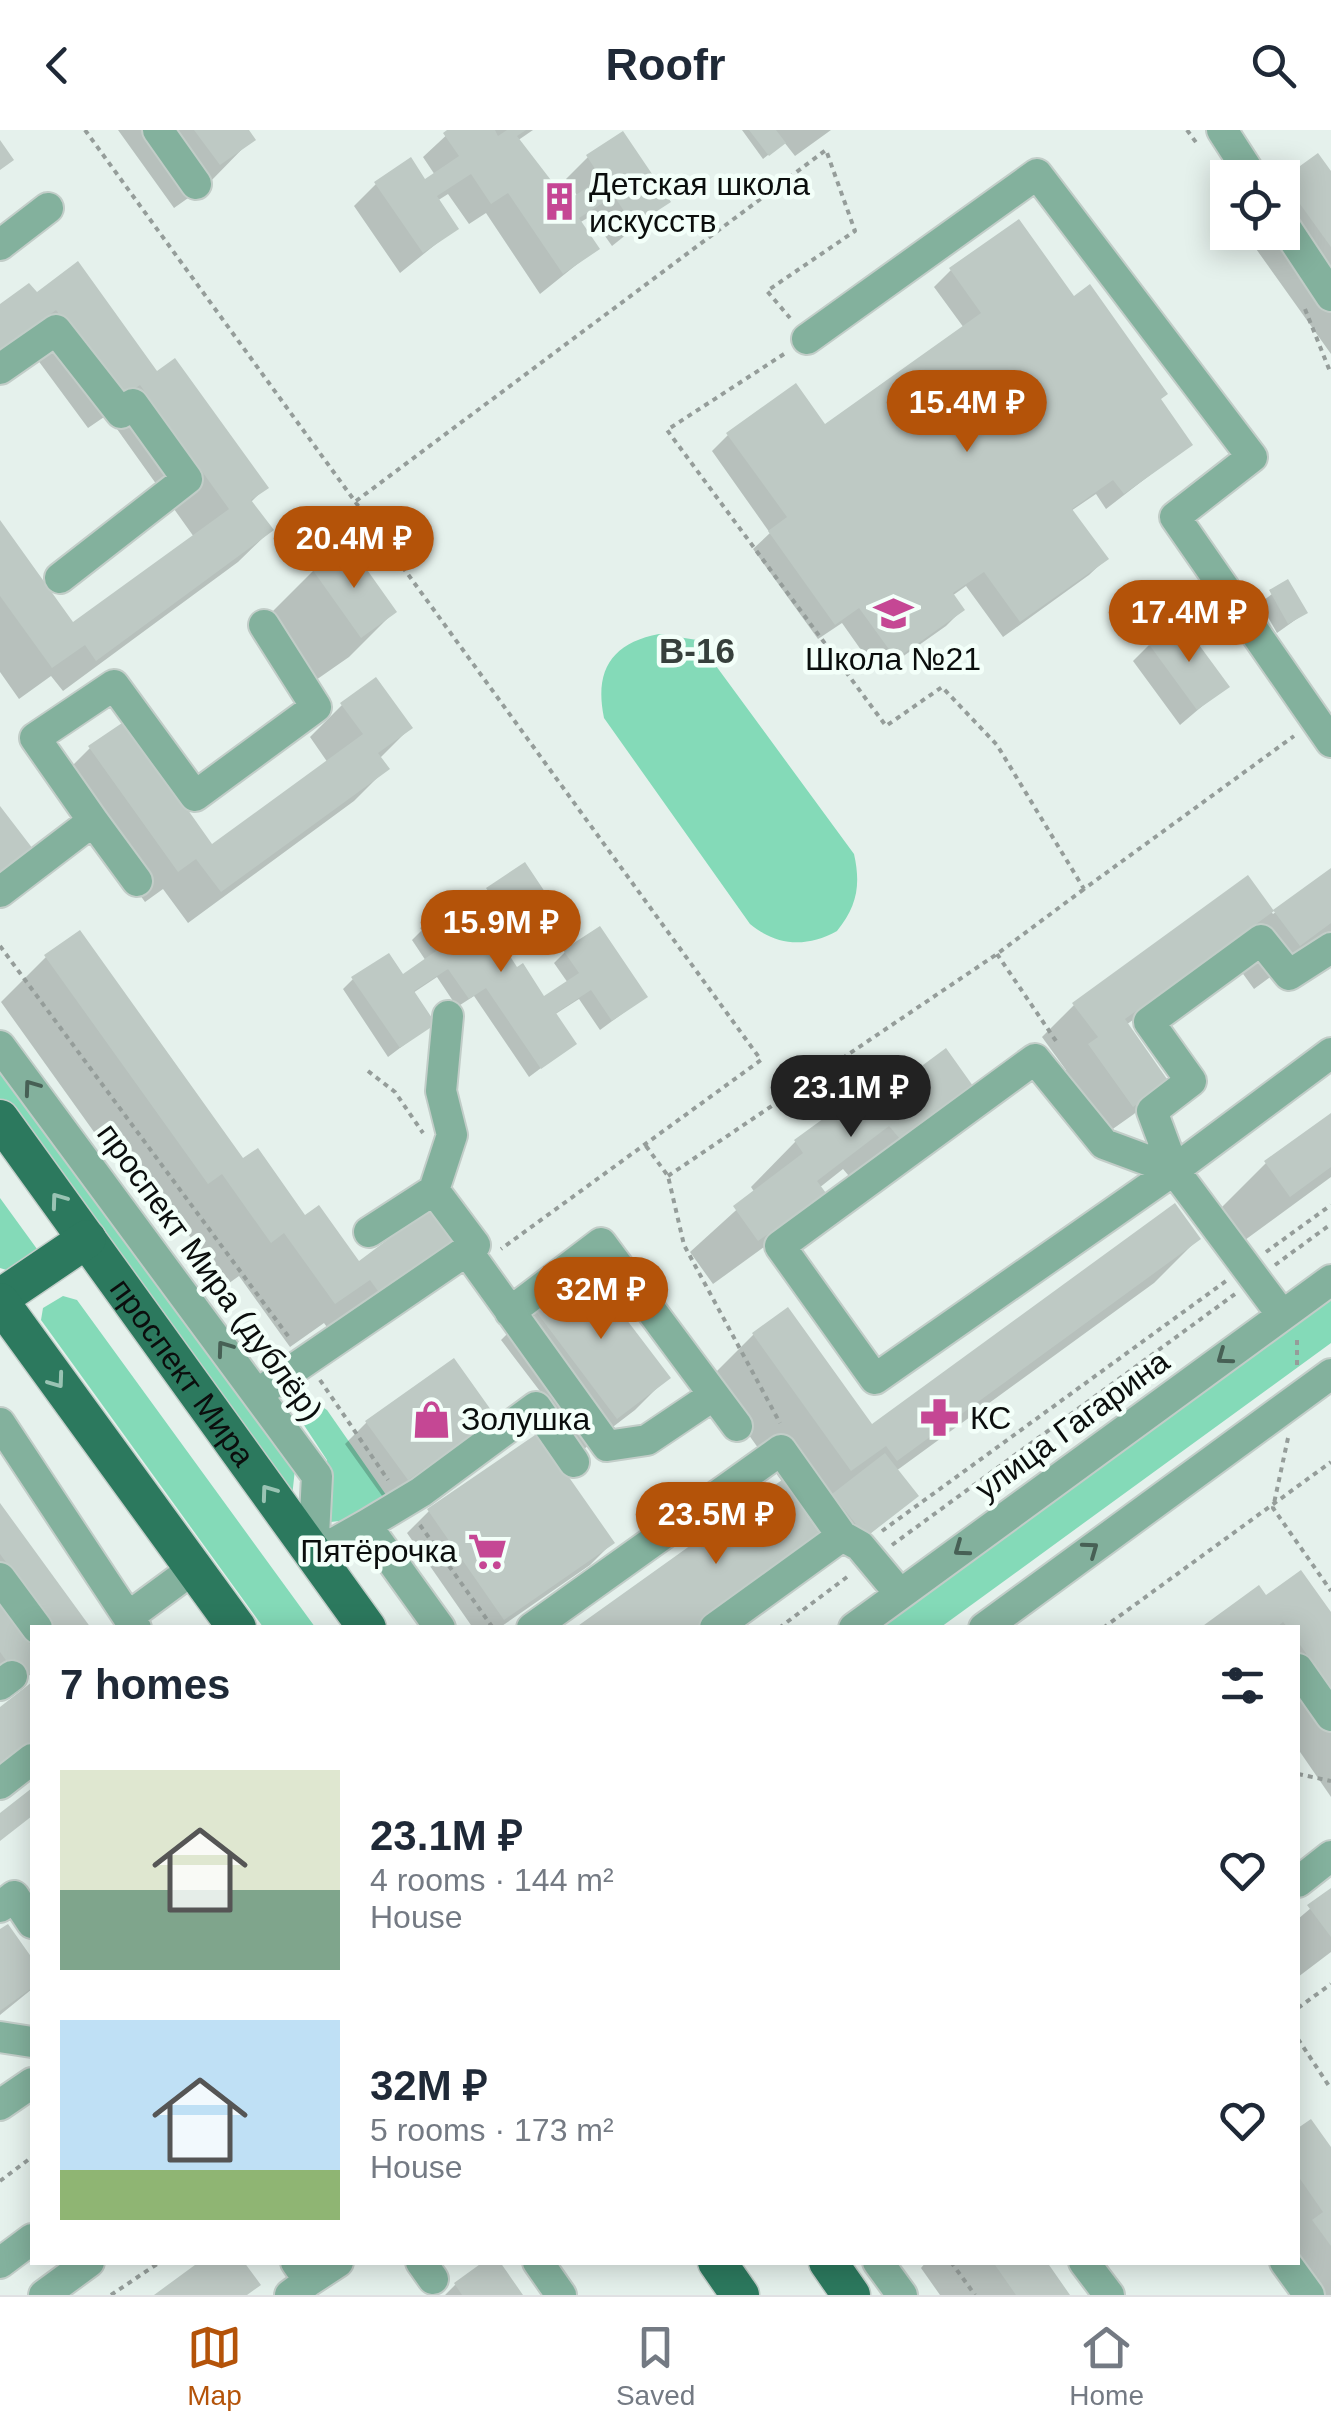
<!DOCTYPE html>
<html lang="en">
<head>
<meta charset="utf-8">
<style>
  :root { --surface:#fff; --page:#f6f6f7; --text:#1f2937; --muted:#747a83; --line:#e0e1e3; --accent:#b45309 }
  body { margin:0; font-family:Arial,sans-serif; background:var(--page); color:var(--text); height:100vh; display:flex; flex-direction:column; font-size:38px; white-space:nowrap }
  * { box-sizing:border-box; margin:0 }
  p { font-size:32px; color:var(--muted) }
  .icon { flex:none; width:55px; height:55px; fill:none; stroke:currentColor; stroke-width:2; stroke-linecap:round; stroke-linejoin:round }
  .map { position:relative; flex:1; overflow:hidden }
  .panel { position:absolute; left:30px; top:1495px; width:1270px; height:640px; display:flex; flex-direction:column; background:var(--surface); border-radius:0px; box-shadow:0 5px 25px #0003 }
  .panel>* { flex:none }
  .tools { position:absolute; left:1210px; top:30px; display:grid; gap:20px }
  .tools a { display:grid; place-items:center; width:90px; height:90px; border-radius:0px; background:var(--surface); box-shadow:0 5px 25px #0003; font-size:50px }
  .price { position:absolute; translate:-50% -85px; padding:0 22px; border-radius:35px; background:var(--accent); color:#fff; font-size:32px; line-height:65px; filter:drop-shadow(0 2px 5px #0008) }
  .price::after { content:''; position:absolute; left:50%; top:60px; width:30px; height:22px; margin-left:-15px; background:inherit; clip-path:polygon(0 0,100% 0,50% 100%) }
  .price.selected { background:#222; color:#fff }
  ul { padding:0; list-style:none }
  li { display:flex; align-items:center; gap:30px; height:250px; padding:0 30px }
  li span { display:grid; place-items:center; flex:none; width:280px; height:200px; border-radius:0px; color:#555 }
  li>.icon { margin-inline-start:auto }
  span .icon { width:120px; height:120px; fill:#fffc; stroke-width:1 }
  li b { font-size:42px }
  h2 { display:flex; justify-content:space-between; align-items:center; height:120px; padding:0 30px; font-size:42px }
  header { display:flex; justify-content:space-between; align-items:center; height:130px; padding:0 30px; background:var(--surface); font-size:45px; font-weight:700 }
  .dock { display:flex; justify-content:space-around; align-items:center; height:140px; border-top:2px solid var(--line); background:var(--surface); font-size:28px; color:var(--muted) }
  .dock a { display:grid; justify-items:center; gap:5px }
  .dock .selected { color:var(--accent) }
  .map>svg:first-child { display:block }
</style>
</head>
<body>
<header><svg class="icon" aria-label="back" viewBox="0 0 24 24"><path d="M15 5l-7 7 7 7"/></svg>Roofr<svg class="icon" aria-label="search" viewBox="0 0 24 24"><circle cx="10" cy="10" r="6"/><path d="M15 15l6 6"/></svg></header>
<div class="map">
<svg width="1331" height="2165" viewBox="0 0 1331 2165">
  <rect width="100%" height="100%" fill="#e5f1ec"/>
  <!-- green -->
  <path fill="#84dab8" d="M 659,504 L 697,510 L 854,724 C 861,755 857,776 837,801 C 806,818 777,816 750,794 L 604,588 C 594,540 612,513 659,504 Z
    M 0,922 L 295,1339 L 292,1367 L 0,982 Z
    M 0,1068 L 37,1119 L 33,1131 L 13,1142 L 0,1138 Z
    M 1331,1160 L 1331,1213 L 941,1497 L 869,1498 Z
    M 63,1166 L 77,1170 L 315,1497 L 263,1497 L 41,1190 L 43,1178 Z
    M 307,1267 L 327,1280 L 391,1372 L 370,1387 L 331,1392 L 327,1330 L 296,1283 Z"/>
  <!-- shadow -->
  <path fill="#0003" d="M 118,0 L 246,0 L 252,9 L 208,54 L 174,78 Z
    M 452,0 L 533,0 L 517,11 L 566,74 L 578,67 L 566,49 L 588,27 L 667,72 L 612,116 L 591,86 L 579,93 L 596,119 L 540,164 L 486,83 L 469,94 L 448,64 L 437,71 L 456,98 L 400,143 L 354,76 L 376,54 L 425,52 L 435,45 L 423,27 Z
    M 742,0 L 831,0 L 795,26 L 784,12 L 763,29 Z
    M 1318,26 L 1331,45 L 1331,224 L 1244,102 L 1282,102 L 1282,52 Z
    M 951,140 L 1073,169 L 1190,314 L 1106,379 L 1096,364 L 1071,381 L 1106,429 L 1089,445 L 1003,507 L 966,456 L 952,466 L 962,480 L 946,496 L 878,544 L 842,493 L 818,509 L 753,419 L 770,403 L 712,321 L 728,305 L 824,298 L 964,198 L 934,157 Z
    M 36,165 L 156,244 L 265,358 L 250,373 L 271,400 L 238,432 L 63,561 L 51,546 L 19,569 L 0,542 L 0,394 L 73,496 L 194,407 L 107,285 L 88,298 L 23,210 L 0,227 L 0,177 Z
    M 314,440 L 394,482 L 349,527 L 316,550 L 269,485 Z
    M 1287,453 L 1305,483 L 1277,503 L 1260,473 Z
    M 1149,515 L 1226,556 L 1180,595 L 1133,531 Z
    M 342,575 L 410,598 L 379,629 L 386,639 L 354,671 L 188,793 L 163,759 L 145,772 L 58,650 L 90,618 L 212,718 L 328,633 L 310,607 Z
    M 1331,741 L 1331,821 L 1322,809 L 1254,859 L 1230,826 L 1243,809 L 1126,895 L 1166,952 L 1134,984 L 1100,1008 L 1058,948 L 1066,940 L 1042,907 L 1074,875 L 1247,749 L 1273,784 Z
    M 488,760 L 544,765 L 492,803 L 517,840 L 544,869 L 568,853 L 554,833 L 565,822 L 645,867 L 600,900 L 579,869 L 554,885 L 573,914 L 529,947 L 474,866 L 457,877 L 437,847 L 413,863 L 433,893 L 388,927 L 343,859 L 353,849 L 402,847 L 426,831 L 412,810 L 422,800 L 475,804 L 492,793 L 477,770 Z
    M 46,827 L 243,1032 L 358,1134 L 453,1114 L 337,1211 L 324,1193 L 290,1217 L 239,1146 L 225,1156 L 176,1087 L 162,1097 L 1,872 Z
    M 970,956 L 925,1001 L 854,1052 L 843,1039 L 819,1058 L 823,1063 L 778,1107 L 713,1154 L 690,1122 L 755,1063 L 751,1057 L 795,1012 L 863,963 L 873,975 Z
    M 1331,986 L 1331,1047 L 1245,1110 L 1221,1078 L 1266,1033 Z
    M 1198,1109 L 1154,1153 L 896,1341 L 915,1366 L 848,1422 L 825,1370 L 804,1385 L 702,1498 L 580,1498 L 783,1353 L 709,1249 L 754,1204 L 872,1298 Z
    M 533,1178 L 667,1248 L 635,1280 L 584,1319 L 501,1210 Z
    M 493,1287 L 471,1309 L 385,1370 L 345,1314 L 367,1292 Z
    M 0,1377 L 87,1498 L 32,1498 L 32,1543 L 0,1570 Z
    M 429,1381 L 612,1413 L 590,1435 L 499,1498 L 473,1498 L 407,1403 Z
    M 1266,1468 L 1331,1487 L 1331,1667 L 1298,1619 L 1298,1498 L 1205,1498 Z
    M 1331,1761 L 1331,1822 L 1298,1847 L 1298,1789 Z
    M 8,1797 L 32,1832 L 32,1859 L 0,1885 L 0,1803 Z
    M 1310,1992 L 1331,2021 L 1331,2165 L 1290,2165 L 1269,2136 L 1298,2132 L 1298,2001 Z
    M 926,2132 L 1044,2132 L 1067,2165 L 940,2165 L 921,2138 Z
    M 455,2155 L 520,2165 L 445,2165 Z"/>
  <!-- building -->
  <path fill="#bec9c4" d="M 194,0 L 249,0 L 256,10 L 220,35 Z
    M 447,0 L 495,0 L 498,6 L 507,0 L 526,0 L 517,6 L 567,71 L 601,48 L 586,25 L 623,1 L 671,72 L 634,96 L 614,66 L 579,88 L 600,119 L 563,144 L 508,63 L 491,74 L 471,44 L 437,66 L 459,99 L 423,123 L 374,52 L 411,27 L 425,49 L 459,26 L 443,3 Z
    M 749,0 L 776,0 L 786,13 L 769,26 Z
    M 0,10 L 14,30 L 0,40 Z
    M 1318,23 L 1331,41 L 1331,117 L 1282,49 Z
    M 1019,89 L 1074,166 L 1090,154 L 1168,264 L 1161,269 L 1193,315 L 1124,364 L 1113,350 L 1072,379 L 1109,429 L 1020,492 L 984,442 L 953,463 L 965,480 L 896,529 L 859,478 L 835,495 L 768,401 L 787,387 L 726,303 L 796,253 L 825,294 L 981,183 L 949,138 Z
    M 78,131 L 157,241 L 175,228 L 269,358 L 251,370 L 274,400 L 96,531 L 85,515 L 52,538 L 0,466 L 0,390 L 73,492 L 229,379 L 140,255 L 121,268 L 56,180 L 0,221 L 0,174 L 29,153 L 37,162 Z
    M 348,413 L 397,482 L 361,508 L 312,439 Z
    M 1288,449 L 1308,483 L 1288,494 L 1269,460 Z
    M 1180,489 L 1230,557 L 1197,580 L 1148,513 Z
    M 376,547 L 413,598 L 378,623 L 390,639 L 221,762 L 196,729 L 178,742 L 88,616 L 125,591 L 212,714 L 363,604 L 340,573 Z
    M 0,676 L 33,719 L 2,744 L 0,741 Z
    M 525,732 L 547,765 L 494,801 L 517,837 L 523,833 L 544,866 L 579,843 L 563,820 L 600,796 L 648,867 L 612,891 L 591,860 L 556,883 L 577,914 L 541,939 L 486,858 L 469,869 L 448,839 L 414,861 L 436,894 L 400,918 L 351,847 L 389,823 L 403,844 L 436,821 L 420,798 L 457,773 L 475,800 L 502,783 L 486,758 Z
    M 1331,738 L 1331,793 L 1300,816 L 1273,780 Z
    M 1248,745 L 1274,781 L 1125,889 L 1169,952 L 1133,977 L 1088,914 L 1098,907 L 1072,873 Z
    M 80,800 L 243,1028 L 258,1018 L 305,1085 L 319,1075 L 359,1131 L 430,1078 L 456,1114 L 383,1168 L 370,1150 L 335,1174 L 284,1103 L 271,1113 L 222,1044 L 208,1054 L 44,825 Z
    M 946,918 L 973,956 L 900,1009 L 889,996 L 817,1051 L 826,1063 L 758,1111 L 733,1076 L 803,1023 L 794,1010 L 864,959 L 873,972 Z
    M 1331,983 L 1331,1037 L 1290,1067 L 1264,1031 Z
    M 1175,1073 L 1201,1109 L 897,1331 L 886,1316 L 851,1341 L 752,1203 L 788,1177 L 872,1294 Z
    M 585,1135 L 671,1248 L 617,1289 L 532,1176 Z
    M 454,1228 L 496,1287 L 408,1350 L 365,1291 Z
    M 538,1303 L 615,1413 L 504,1490 L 427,1379 Z
    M 885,1323 L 919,1366 L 866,1407 L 832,1364 Z
    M 782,1350 L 823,1408 L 697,1498 L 575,1498 Z
    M 0,1373 L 91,1498 L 54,1498 L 0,1424 Z
    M 1301,1440 L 1331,1482 L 1331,1559 L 1298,1512 L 1298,1498 L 1288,1498 L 1283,1492 L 1276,1498 L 1200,1498 L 1259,1455 L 1266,1465 Z
    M 0,1472 L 32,1517 L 32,1543 L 21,1551 L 0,1522 Z
    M 32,1552 L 32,1613 L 0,1638 L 0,1577 Z
    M 32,1658 L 32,1686 L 0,1711 L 0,1683 Z
    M 1331,1758 L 1331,1807 L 1307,1775 Z
    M 8,1794 L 32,1828 L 32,1858 L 0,1881 L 0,1799 Z
    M 1311,1989 L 1331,2017 L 1331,2116 L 1312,2090 L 1323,2082 L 1298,2046 L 1298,1998 Z
    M 199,2132 L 244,2132 L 261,2155 L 247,2165 L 154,2165 Z
    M 483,2132 L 500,2132 L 523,2165 L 462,2165 L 454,2153 Z
    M 993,2132 L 1047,2132 L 1070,2165 L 1016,2165 Z"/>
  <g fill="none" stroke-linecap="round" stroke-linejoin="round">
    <defs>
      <path id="minor" d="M 158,0 L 196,54
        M 1222,0 L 1253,48
        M 1282,92 L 1331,166
        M 0,115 L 48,78
        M 807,209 L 1037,44 L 1252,327 L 1175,387 L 1331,612
        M 0,239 L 56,200 L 121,283 L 133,274 L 187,349 L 60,448
        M 93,691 L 137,751
        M 0,762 L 93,691 L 35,608 L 114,555 L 195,666 L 316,577 L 264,495
        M 0,916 L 317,1346 L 313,1425
        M 1174,1040 L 1104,1014 L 1035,929 L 780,1116 L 875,1249 L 1174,1040 L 1331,923
        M 434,1060 L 452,1005 L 441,961 L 448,886
        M 467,1121 L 607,1316 L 647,1310 L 714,1265
        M 510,1182 L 601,1113 L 737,1296
        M 1282,1185 L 1174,1040 L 1152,981 L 1191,951 L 1149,892 L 1261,810 L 1289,845 L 1331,818
        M 257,1264 L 475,1115 L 434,1060 L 369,1102
        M 0,1293 L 128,1487
        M 366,1395 L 421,1362 L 536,1277 L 574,1332
        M 313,1425 L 366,1395 L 440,1498
        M 0,1448 L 37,1498
        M 136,1498 L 128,1487 L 193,1439
        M 532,1498 L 781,1320 L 842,1406 L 860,1416 L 900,1464
        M 715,1498 L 842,1406
        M 854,1498 L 1331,1150
        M 984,1498 L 1331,1244
        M 1298,1539 L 1331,1586
        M 0,1555 L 12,1546
        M 0,1654 L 32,1629
        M 1298,1752 L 1331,1726
        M 0,1777 L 14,1766 L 32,1793
        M 0,1907 L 32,1912
        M 0,1975 L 32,1953
        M 421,2132 L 433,2149
        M 538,2132 L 561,2165
        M 878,2132 L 902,2165
        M 1084,2132 L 1109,2165
        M 1285,2132 L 1309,2165
        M 0,2133 L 32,2109
        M 309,2151 L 338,2132
        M 44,2165 L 89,2132
        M 290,2165 L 309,2151 L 296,2132"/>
      <g id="major">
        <path id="s1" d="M 0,989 L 367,1498"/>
        <path d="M 0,1168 L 87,1109"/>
        <path d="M 0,1172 L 237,1498"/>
        <path d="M 717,2132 L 740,2165"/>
        <path d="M 828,2132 L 851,2165"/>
      </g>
    </defs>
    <!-- minor casing -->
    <use href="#minor" stroke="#c2cdc8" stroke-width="34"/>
    <!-- major casing -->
    <use href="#major" stroke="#c2cdc8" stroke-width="41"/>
    <!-- path -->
    <path stroke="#959d9a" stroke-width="4" stroke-dasharray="5 5" stroke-linecap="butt" d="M 85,0 L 761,930 L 501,1119
      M 1187,0 L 1198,15
      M 1305,179 L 1331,244
      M 784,224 L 667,300 L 886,596 L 942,557 L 997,615 L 1084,759 L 1294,606
      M 356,371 L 826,20 L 855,101 L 767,161 L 790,188
      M 0,816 L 291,1210
      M 997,824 L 1056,911
      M 368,941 L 395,962 L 423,1003
      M 646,1016 L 668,1046 L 684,1115 L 780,1293
      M 668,1046 L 997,824 L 1084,759
      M 1266,1122 L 1331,1075
      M 1275,1135 L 1331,1094
      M 1297,1235 L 1297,1209
      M 320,1250 L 388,1350
      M 1288,1308 L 1273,1378 L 1331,1461
      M 420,1395 L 493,1498
      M 882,1401 L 1226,1151
      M 892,1415 L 1235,1164
      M 779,1498 L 851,1444
      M 1103,1498 L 1331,1332
      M 1298,1644 L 1331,1651
      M 1298,1878 L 1331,1854
      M 1298,1909 L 1331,1959
      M 0,2051 L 32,2027
      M 951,2132 L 975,2165
      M 111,2165 L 160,2132"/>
    <!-- minor -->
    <use href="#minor" stroke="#83b19d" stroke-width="30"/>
    <!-- major -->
    <use href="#major" stroke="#2c795e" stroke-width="38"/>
  </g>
  <!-- one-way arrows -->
  <defs><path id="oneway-chevron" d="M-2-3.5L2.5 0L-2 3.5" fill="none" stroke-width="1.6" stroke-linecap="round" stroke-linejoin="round" transform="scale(2.5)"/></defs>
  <g stroke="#476055">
    <use href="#oneway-chevron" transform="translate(31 957) rotate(-126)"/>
    <use href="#oneway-chevron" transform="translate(224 1218) rotate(-126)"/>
    <use href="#oneway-chevron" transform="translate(1224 1227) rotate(144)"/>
    <use href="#oneway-chevron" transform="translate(961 1419) rotate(144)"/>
    <use href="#oneway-chevron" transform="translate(1091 1419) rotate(-36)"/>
  </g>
  <g stroke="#99c3b3">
    <use href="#oneway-chevron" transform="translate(58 1070) rotate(-126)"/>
    <use href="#oneway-chevron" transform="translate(57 1251) rotate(54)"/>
    <use href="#oneway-chevron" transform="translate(268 1362) rotate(-126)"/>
  </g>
  <!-- icons -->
  <defs>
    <symbol id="building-bare" viewBox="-9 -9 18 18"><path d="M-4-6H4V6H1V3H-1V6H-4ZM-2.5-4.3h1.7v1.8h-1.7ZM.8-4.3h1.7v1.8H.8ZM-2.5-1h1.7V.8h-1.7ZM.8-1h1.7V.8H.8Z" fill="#c54794" stroke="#f3fff9" stroke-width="2.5" paint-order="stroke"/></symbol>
    <symbol id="school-bare" viewBox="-9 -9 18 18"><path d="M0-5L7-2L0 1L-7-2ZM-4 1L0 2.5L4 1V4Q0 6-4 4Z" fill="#c54794" stroke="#f3fff9" stroke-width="2.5" paint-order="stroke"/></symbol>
    <symbol id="pharmacy-bare" viewBox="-9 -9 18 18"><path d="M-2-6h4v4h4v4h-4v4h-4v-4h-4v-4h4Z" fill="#c54794" stroke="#f3fff9" stroke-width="2.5" paint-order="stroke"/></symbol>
    <symbol id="shop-bare" viewBox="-9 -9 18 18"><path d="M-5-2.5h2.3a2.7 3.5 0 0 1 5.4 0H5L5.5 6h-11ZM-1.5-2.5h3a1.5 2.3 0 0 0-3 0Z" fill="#c54794" stroke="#f3fff9" stroke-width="2.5" paint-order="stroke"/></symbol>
    <symbol id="supermarket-bare" viewBox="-9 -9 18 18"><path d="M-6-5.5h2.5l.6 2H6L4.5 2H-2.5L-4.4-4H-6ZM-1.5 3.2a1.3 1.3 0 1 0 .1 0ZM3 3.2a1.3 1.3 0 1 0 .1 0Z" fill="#c54794" stroke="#f3fff9" stroke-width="2.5" paint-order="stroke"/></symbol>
  </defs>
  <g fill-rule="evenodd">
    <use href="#building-bare" x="532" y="44" width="55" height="55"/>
    <use href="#school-bare" x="866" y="456" width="55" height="55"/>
    <use href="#pharmacy-bare" x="912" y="1260" width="55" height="55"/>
    <use href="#shop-bare" x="404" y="1262" width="55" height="55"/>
    <use href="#supermarket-bare" x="460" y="1394" width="55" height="55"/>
  </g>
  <g text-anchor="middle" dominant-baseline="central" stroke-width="9" stroke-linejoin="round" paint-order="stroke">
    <!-- poi labels -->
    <g font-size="32" fill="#0b0e0d" stroke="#f3fff9" text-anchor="start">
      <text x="589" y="54">Детская школа<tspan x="589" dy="37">искусств</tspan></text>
      <text x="893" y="529" text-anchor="middle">Школа №21</text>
      <text x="970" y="1288">КС</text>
      <text x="461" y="1289">Золушка</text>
      <text x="457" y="1421" text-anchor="end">Пятёрочка</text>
    </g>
    <!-- street labels -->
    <g font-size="32" fill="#0b0e0d" stroke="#f3fff9">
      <text transform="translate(210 1142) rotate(54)">проспект Мира (дублёр)</text>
      <text stroke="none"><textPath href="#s1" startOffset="312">проспект Мира</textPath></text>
      <text transform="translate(1072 1295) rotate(-36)">улица Гагарина</text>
    </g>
    <!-- neighbourhood labels -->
    <g font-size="35" font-weight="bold" fill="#37403c" stroke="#f3fff9">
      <text x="697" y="520">В-16</text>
    </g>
  </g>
</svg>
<div class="tools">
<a><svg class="icon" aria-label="locate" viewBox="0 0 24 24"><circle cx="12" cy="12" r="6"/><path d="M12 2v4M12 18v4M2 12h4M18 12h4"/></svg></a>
</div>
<b class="price" style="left:967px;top:325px">15.4M ₽</b>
<b class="price" style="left:354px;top:461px">20.4M ₽</b>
<b class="price" style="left:1189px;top:535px">17.4M ₽</b>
<b class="price" style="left:501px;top:845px">15.9M ₽</b>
<b class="price selected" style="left:851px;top:1010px">23.1M ₽</b>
<b class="price" style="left:601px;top:1212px">32M ₽</b>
<b class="price" style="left:716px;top:1437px">23.5M ₽</b>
<section class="panel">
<h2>7 homes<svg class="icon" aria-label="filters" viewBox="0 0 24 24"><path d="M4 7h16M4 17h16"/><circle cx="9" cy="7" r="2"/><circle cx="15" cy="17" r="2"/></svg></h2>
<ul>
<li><span style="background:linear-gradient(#dfe7d0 60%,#7fa58c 0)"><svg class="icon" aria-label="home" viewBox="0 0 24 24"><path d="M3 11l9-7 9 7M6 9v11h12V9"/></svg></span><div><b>23.1M ₽</b><p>4 rooms · 144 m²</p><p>House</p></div><svg class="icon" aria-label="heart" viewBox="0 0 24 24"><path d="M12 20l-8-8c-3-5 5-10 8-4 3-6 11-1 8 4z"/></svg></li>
<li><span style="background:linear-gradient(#bfe0f5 75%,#8fb573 0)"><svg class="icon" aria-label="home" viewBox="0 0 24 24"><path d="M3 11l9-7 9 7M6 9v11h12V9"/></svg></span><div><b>32M ₽</b><p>5 rooms · 173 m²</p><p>House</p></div><svg class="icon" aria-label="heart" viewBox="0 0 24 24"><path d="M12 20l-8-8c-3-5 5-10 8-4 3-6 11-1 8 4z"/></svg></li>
</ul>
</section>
</div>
<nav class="dock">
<a class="selected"><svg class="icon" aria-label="map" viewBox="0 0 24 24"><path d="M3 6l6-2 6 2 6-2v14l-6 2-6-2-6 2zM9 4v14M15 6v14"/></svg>Map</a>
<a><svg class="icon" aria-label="saved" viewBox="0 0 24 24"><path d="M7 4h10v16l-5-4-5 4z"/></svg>Saved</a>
<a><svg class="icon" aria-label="home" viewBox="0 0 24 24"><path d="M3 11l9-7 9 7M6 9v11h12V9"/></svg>Home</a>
</nav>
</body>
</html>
